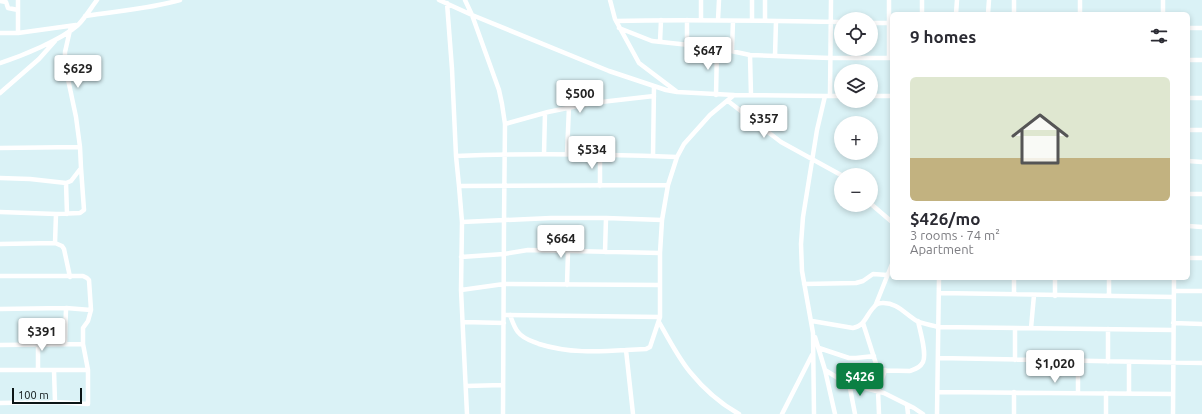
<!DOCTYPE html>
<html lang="en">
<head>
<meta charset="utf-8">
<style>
  :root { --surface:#fff; --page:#f2f2f3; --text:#2b2b33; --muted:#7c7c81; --line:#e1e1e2; --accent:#0b8043 }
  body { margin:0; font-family:Ubuntu,sans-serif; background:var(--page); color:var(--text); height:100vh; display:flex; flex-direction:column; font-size:15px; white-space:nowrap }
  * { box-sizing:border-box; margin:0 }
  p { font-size:13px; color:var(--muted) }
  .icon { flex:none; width:22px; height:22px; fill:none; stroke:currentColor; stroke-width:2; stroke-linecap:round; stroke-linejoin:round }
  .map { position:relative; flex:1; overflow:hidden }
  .panel { position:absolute; left:890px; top:12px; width:300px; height:268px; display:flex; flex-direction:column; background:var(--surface); border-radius:6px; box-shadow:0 2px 6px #0003 }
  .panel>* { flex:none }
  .controls { position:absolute; left:834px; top:12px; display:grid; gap:8px }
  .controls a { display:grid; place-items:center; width:44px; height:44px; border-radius:50%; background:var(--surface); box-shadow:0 2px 6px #0003; font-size:20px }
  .scale { position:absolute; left:12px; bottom:10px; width:70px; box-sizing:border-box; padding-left:4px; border:2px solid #0c1516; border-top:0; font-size:11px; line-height:14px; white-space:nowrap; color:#0c1516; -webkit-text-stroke:3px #daf2f6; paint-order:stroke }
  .price { position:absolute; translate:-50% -34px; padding:0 9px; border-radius:4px; background:#fff; color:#222; font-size:13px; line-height:26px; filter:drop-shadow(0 1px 2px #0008) }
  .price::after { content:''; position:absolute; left:50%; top:24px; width:12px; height:9px; margin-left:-6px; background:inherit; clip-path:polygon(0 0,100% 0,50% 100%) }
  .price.selected { background:var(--accent); color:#fff }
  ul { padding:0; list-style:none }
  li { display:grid; align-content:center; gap:8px; height:212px; padding:0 20px }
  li+li { border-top:1px solid var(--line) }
  li span { display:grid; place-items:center; height:124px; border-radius:6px; color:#555 }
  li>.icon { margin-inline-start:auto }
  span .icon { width:72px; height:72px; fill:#fffc; stroke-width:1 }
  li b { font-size:17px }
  h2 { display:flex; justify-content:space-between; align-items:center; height:48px; padding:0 20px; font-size:17px }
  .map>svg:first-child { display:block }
</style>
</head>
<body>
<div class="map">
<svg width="1202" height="414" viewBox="0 0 1202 414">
  <rect width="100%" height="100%" fill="#daf2f6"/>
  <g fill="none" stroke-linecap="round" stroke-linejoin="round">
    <!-- street -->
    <path stroke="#fff" stroke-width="4.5" d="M 18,0 L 18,33
      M 439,0 L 472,15 L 609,71 L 666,90 L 677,92 L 734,95
      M 465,0 L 472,15 L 499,90 L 502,104 L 505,124 L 504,221 L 503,414
      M 610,0 L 615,19 L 639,63 L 676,91
      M 701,0 L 701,20
      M 765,0 L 765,20
      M 889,0 L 889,58
      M 0,1 L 6,2 L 8,8 L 18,10
      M 447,3 L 452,69 L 456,156 L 459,186 L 462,222 L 461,290 L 467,414
      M 922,14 L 922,0
      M 956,14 L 957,0
      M 988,14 L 989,0
      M 1014,14 L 1014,0
      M 1080,14 L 1080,0
      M 1163,14 L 1163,0
      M 85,16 C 116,11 149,9 180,0
      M 718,20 L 719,0
      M 752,20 L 752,0
      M 616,21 C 691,19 766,21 841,22
      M 871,23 L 892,23
      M 619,28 L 652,41 L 717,48 L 750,55 L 830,58 L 892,58
      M 1188,28 L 1202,28
      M 0,33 L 18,33 L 76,25
      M 660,42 L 661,20
      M 687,44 L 687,20
      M 732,50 L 733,21
      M 750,55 L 751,95
      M 775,56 L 776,21
      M 1188,60 L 1202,60
      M 0,63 C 22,56 61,40 78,25 C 85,18 91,8 97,0
      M 0,93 L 39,59 L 55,41
      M 716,95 L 717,48
      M 830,96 L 831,0
      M 871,96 L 892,96
      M 1188,98 L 1202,98
      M 728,101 L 781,142 L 841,175
      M 505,124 L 548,112 L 592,103 L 654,96
      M 1188,130 L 1202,130
      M 0,148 L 80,147
      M 544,154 L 545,113
      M 567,154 L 569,107
      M 456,156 C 529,153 603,154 677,157
      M 653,156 L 654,86
      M 1188,161 L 1202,162
      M 0,178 L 30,179 L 66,183
      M 459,186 L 668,185
      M 600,186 L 600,154
      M 1188,194 L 1202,194
      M 871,204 L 892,222
      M 0,212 L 56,214 L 80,213 L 84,210 L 81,168
      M 56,214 L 55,243 L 62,246 L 64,249 L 70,277
      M 67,214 L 66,183 L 71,181 L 81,168 L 80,147 L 76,117 L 65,65 L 65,52 L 70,30
      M 462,222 L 551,218 L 606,218 L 662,220
      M 1188,226 L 1202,227
      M 0,244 L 55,243
      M 605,252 L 606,218
      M 461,257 L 504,254 L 528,250 L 660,253
      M 1188,258 L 1202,258
      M 0,276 L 83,276 L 87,278 L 89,280 L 91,310 L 88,321 L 83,328 L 83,344 L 88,370 L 88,404 L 55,402 L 0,403
      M 1014,278 L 1014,294
      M 1109,278 L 1109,296
      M 804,284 L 856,283 L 863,281 L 873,274 L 887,275
      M 567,285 L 568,251
      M 461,290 L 504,284 L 660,285
      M 1174,291 L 1202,291
      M 939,293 L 1174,297
      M 1055,296 L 1055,278
      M 876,304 L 892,264
      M 0,309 L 66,308 L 91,310
      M 504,315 L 660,317
      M 510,315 C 512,320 514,327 518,332 C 523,339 532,341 539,344 C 568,353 596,352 626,350
      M 812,321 L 853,328 C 865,326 866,315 874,307 C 876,304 879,303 882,303 C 897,302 905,314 917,321 C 923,324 932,325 938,327 L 1173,330
      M 463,322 L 504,323
      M 659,322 C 668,338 679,359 690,372 C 703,388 721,404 739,414
      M 863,323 L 878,370
      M 1173,323 L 1202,324
      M 1015,328 L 1015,360
      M 1031,328 L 1034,295
      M 1108,329 L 1108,362
      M 815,337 L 825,370 L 835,414
      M 65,344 L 66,308
      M 0,345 L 83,344
      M 819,348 L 849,358 L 856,358 L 874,356
      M 938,358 L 1202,363
      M 1078,361 L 1078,393
      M 1129,362 L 1129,393
      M 0,370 L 88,370
      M 38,370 L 38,344
      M 54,370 L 55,402
      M 825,370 L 846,383 L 884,393 L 914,408 L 923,414
      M 846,383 C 850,375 853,372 861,370 L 910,371 C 915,369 920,368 923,362 C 927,353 920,331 918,321
      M 849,383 L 855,414
      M 466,386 L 503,385
      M 938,392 L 1173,394
      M 1106,393 L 1106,414
      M 907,405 L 908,414
      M 633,414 L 626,350 L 646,349 L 650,347 L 660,317 L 660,253 L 662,220 L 668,185 L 677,157 L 684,144 L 710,115 L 734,95 L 825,96
      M 782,414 L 812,355
      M 814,414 L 813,333 L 802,271 L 801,244 L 803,217 L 817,130 L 825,96 L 841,96
      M 879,414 L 878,391 L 885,370
      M 937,414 L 939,278
      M 1014,414 L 1014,392
      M 1173,414 L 1174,278"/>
  </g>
</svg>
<div class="controls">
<a><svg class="icon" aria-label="locate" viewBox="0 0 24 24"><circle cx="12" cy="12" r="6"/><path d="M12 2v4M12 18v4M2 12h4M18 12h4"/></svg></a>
<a><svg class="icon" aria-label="layers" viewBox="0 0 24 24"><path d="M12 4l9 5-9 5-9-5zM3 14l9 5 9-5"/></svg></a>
<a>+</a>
<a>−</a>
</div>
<div class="scale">100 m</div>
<b class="price" style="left:708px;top:71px">$647</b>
<b class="price" style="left:78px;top:89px">$629</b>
<b class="price" style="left:580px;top:114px">$500</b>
<b class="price" style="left:764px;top:139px">$357</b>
<b class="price" style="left:592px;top:170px">$534</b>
<b class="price" style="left:561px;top:259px">$664</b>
<b class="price" style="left:42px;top:352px">$391</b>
<b class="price" style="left:1055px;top:384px">$1,020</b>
<b class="price selected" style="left:860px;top:397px">$426</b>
<section class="panel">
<h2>9 homes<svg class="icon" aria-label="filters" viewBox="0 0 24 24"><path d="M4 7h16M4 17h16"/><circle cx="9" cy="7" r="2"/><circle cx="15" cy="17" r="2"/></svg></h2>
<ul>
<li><span style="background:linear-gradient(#dfe7d0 65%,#c2b280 0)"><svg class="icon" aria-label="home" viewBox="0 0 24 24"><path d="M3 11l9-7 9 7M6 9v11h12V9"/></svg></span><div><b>$426/mo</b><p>3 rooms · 74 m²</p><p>Apartment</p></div></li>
</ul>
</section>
</div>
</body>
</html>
